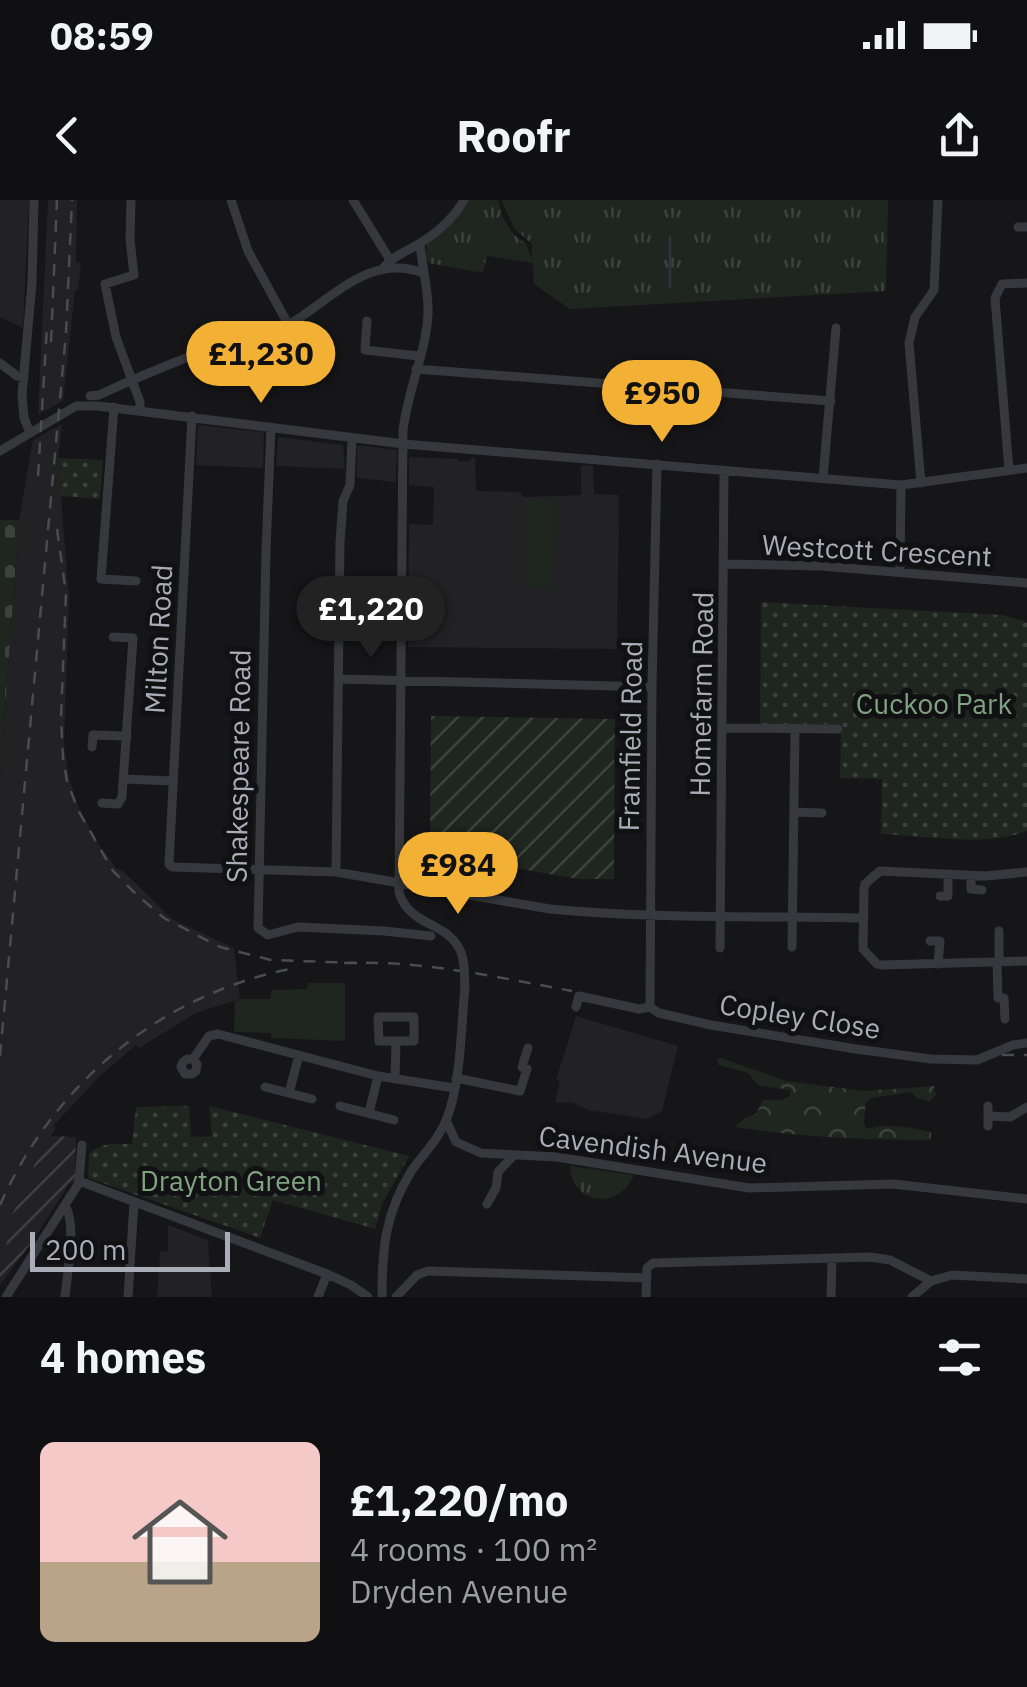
<!DOCTYPE html>
<html lang="en">
<head>
<meta charset="utf-8">
<style>
  :root { --surface:#101012; --page:#1e1e20; --text:#f1f3f6; --muted:#9c9d9f; --line:#303032; --accent:#f2b134 }
  body { margin:0; font-family:"IBM Plex Sans",sans-serif; background:var(--page); color:var(--text); height:100vh; display:flex; flex-direction:column; font-size:38px; white-space:nowrap }
  * { box-sizing:border-box; margin:0 }
  p { font-size:32px; color:var(--muted) }
  .icon { flex:none; width:55px; height:55px; fill:none; stroke:currentColor; stroke-width:2; stroke-linecap:round; stroke-linejoin:round }
  .map { position:relative; height:1097px; overflow:hidden }
  .sheet { display:flex; flex-direction:column; background:var(--surface); flex:1 }
  .sheet>* { flex:none }
  .scale { position:absolute; left:30px; bottom:25px; width:200px; box-sizing:border-box; padding-left:10px; border:5px solid #a8adb8; border-top:0; font-size:28px; line-height:35px; white-space:nowrap; color:#a8adb8; -webkit-text-stroke:8px #111113; paint-order:stroke }
  .price { position:absolute; translate:-50% -85px; padding:0 22px; border-radius:35px; background:var(--accent); color:#111; font-size:32px; line-height:65px; filter:drop-shadow(0 2px 5px #0008) }
  .price::after { content:''; position:absolute; left:50%; top:60px; width:30px; height:22px; margin-left:-15px; background:inherit; clip-path:polygon(0 0,100% 0,50% 100%) }
  .price.selected { background:#222; color:#fff }
  ul { padding:0; list-style:none }
  li { display:flex; align-items:center; gap:30px; height:250px; padding:0 40px }
  li+li { border-top:2px solid var(--line) }
  li span { display:grid; place-items:center; flex:none; width:280px; height:200px; border-radius:15px; color:#555 }
  li>.icon { margin-inline-start:auto }
  span .icon { width:120px; height:120px; fill:#fffc; stroke-width:1 }
  li b { font-size:42px }
  h2 { display:flex; justify-content:space-between; align-items:center; height:120px; padding:0 40px; font-size:42px }
  .status { display:flex; justify-content:space-between; align-items:center; height:70px; padding:0 50px; background:var(--surface); direction:ltr }
  .status svg { height:28px; fill:currentColor }
  header { display:flex; justify-content:space-between; align-items:center; height:130px; padding:0 40px; background:var(--surface); font-size:45px; font-weight:800 }
  .map>svg:first-child { display:block }
</style>
</head>
<body>
<div class="status"><b>08:59</b><svg viewBox="0 0 49 12"><path d="M0 12V9h3v3zM5 12V6h3v6zM10 12V3h3v9zM15 12V0h3v12zM26 1h20v11H26zM47 4h2v5h-2z"/></svg></div>
<header><svg class="icon" aria-label="back" viewBox="0 0 24 24"><path d="M15 5l-7 7 7 7"/></svg>Roofr<svg class="icon" aria-label="share" viewBox="0 0 24 24"><path d="M12 15V3M7 8l5-5 5 5M5 13v7h14v-7"/></svg></header>
<div class="map">
<svg width="1027" height="1097" viewBox="0 0 1027 1097">
  <defs>
    <pattern id="industrial-furrows" width="10" height="10" patternUnits="userSpaceOnUse" patternTransform="scale(2.5)"><rect width="10" height="10" fill="#222225"/><path d="M-1 1l2-2M0 10L10 0M9 11l2-2" fill="none" stroke="#3f3f43"/></pattern>
    <pattern id="grass-tufts" width="24" height="20" patternUnits="userSpaceOnUse" patternTransform="scale(2.5)"><rect width="24" height="20" fill="#1e261f"/><path d="M3 7l-1-3M5 7V3M7 7l1-3M15 17l-1-3M17 17v-4M19 17l1-3" fill="none" stroke="#3c433d"/></pattern>
    <pattern id="forest-crowns" width="20" height="18" patternUnits="userSpaceOnUse" patternTransform="scale(2.5)"><rect width="20" height="18" fill="#1e261f"/><path d="M2 6a3 3 0 1 1 6 0M12 15a3 3 0 1 1 6 0" fill="none" stroke="#3c433d"/></pattern>
    <pattern id="cemetery-stones" width="16" height="16" patternUnits="userSpaceOnUse" patternTransform="scale(2.5)"><rect width="16" height="16" fill="#1e261f"/><path d="M2 7V4a2 2 0 0 1 4 0v3zM10 15v-3a2 2 0 0 1 4 0v3z" fill="#3c433d"/></pattern>
    <pattern id="park-dots" width="8" height="8" patternUnits="userSpaceOnUse" patternTransform="scale(2.5)"><rect width="8" height="8" fill="#1e261f"/><path d="M2 2h.1M6 6h.1" fill="none" stroke="#3c433d" stroke-width="1.8" stroke-linecap="round"/></pattern>
    <pattern id="garden-furrows" width="10" height="10" patternUnits="userSpaceOnUse" patternTransform="scale(2.5)"><rect width="10" height="10" fill="#1e261f"/><path d="M-1 1l2-2M0 10L10 0M9 11l2-2" fill="none" stroke="#3c433d"/></pattern>
  </defs>
  <rect width="100%" height="100%" fill="#161618"/>
  <!-- built -->
  <path fill="#222225" d="M 0,0 L 29,0 L 23,128 L 0,117 Z
    M 48,0 L 77,0 L 76,61 L 81,64 L 78,90 L 75,91 L 63,201 L 38,215 Z
    M 62,224 L 58,258 L 69,399 L 64,544 L 69,578 L 79,608 L 96,641 L 117,669 L 122,670 L 172,719 L 234,748 L 240,799 L 196,813 L 139,848 L 136,845 L 101,875 L 54,925 L 56,928 L 36,960 L 27,987 L 9,1022 L 10,1033 L 0,1073 L 0,578 L 19,320 L 33,240 Z
    M 198,225 L 264,232 L 263,268 L 196,265 Z
    M 278,237 L 343,245 L 345,269 L 276,266 Z
    M 359,245 L 397,250 L 396,282 L 357,278 L 357,246 Z
    M 409,257 L 458,259 L 459,262 L 471,261 L 471,258 L 475,258 L 476,291 L 520,292 L 524,297 L 581,295 L 581,265 L 593,266 L 594,294 L 619,295 L 617,449 L 408,447 L 409,324 L 433,325 L 434,287 L 409,285 Z
    M 576,816 L 678,846 L 662,911 L 647,919 L 588,910 L 574,903 L 555,902 L 560,881 L 556,880 Z
    M 168,1025 L 208,1040 L 212,1097 L 157,1097 L 160,1052 L 168,1051 Z"/>
  <!-- industrial -->
  <path fill="url(#industrial-furrows)" d="M 51,936 L 76,937 L 75,981 L 69,984 L 34,1039 L 0,1085 L 0,1073 L 9,1033 L 7,1031 L 8,1022 L 27,987 L 36,960 Z"/>
  <!-- grass -->
  <path fill="url(#grass-tufts)" d="M 468,0 L 498,0 L 502,16 L 514,35 L 526,44 L 532,60 L 532,44 L 514,28 L 501,0 L 888,0 L 886,91 L 570,109 L 534,84 L 533,63 L 487,56 L 483,73 L 429,63 L 425,60 L 427,44 L 448,28 Z
    M 570,966 L 634,975 C 619,1011 572,1005 570,966 Z"/>
  <!-- forest -->
  <path fill="url(#forest-crowns)" d="M 721,858 L 786,881 L 864,891 L 934,886 L 936,895 L 930,901 L 916,898 L 911,892 L 871,898 L 866,902 L 864,922 L 866,929 C 888,923 909,927 931,932 L 931,940 C 865,940 801,937 735,927 L 745,918 L 756,914 L 763,900 L 782,900 L 790,896 L 790,890 L 758,885 L 748,873 L 719,865 L 717,859 Z"/>
  <!-- cemetery -->
  <path fill="url(#cemetery-stones)" d="M 0,320 L 19,320 L 0,578 Z"/>
  <!-- park -->
  <path fill="url(#park-dots)" d="M 58,258 L 103,260 L 100,299 L 60,296 Z
    M 761,402 L 1002,415 L 1027,422 L 1027,631 C 984,647 927,636 881,634 L 882,579 L 840,578 L 841,524 L 760,524 Z
    M 189,906 L 191,937 L 212,936 L 209,906 L 409,956 L 382,1004 L 375,1029 L 273,1000 L 260,1038 L 88,978 L 89,954 C 103,941 115,944 132,944 L 136,907 Z"/>
  <!-- garden -->
  <path fill="url(#garden-furrows)" d="M 431,516 L 615,519 L 614,679 L 578,679 L 430,653 Z"/>
  <!-- pitch -->
  <path fill="#1e261f" d="M 526,300 L 555,300 L 554,389 L 525,388 Z
    M 308,783 L 345,783 L 345,841 L 271,838 L 271,833 L 234,832 L 235,801 L 240,799 L 271,799 L 271,790 L 307,789 Z"/>
  <g fill="none" stroke-linecap="round" stroke-linejoin="round">
    <!-- stream -->
    <path stroke="#2c353c" stroke-width="2.5" d="M 670,37 L 670,87"/>
    <!-- minor -->
    <path stroke="#37383d" stroke-width="9" d="M 131,0 L 130,39 L 134,75 L 105,84 L 116,137 L 140,202 L 140,210
      M 231,0 L 248,51 L 288,124
      M 353,0 L 390,60
      M 1018,27 L 1027,27
      M 420,44 C 422,68 429,90 428,114 C 426,154 407,191 403,231 L 399,692 C 410,732 460,719 464,766
      M 383,68 C 392,57 405,52 417,45 C 436,34 453,19 464,0
      M 367,121 L 365,150 L 419,156
      M 0,163 L 17,176 L 24,178
      M 416,169 L 831,201
      M 90,196 L 99,195 C 129,181 160,168 191,156 C 205,150 219,142 234,138 C 246,134 259,138 272,133 C 322,113 362,50 423,73
      M 114,207 L 101,379 L 136,381
      M 192,216 L 169,664 L 172,667 L 336,672 L 550,709 C 654,719 759,716 864,718
      M 271,227 L 266,350 L 258,728 L 268,735 L 298,727 L 384,731 L 431,736
      M 30,233 L 24,218 L 22,194 L 32,83 L 34,0
      M 0,251 L 76,206 L 98,206 L 404,244 L 901,285 L 1027,268
      M 1009,270 L 995,98 L 1002,84 L 1027,83
      M 823,278 L 836,128
      M 921,283 L 909,143 L 915,117 L 934,90 L 938,0
      M 725,364 L 821,366 L 1027,383
      M 900,372 L 901,285
      M 339,479 L 652,487
      M 723,528 L 838,529
      M 92,547 L 93,535 L 127,536
      M 124,579 L 173,581
      M 102,603 L 118,604 L 122,597 L 133,438 L 113,437
      M 794,612 L 822,613
      M 336,672 L 340,342 L 343,301 L 350,285 L 352,238
      M 1027,672 L 986,676 L 880,671 L 865,684 L 864,688 L 863,749 L 877,764 L 881,765 L 1027,761
      M 971,676 L 971,689 L 982,690
      M 940,696 L 948,696 L 948,675
      M 999,731 L 999,761
      M 930,741 L 940,741 L 938,764
      M 792,747 L 795,529
      M 720,748 L 724,272
      M 997,761 L 998,798 L 1004,798 L 1005,819
      M 576,807 L 579,796 L 639,809 L 650,807 L 659,813 L 711,825 L 856,849 L 931,859 L 977,860 L 1013,845 L 1027,843
      M 650,807 L 652,487 L 657,264
      M 378,817 L 414,817 L 414,841 L 379,841 Z
      M 193,859 L 197,864 L 196,871 L 192,874 L 185,874 L 181,867 L 183,862 L 187,859 L 193,859 L 209,836 L 218,834 L 378,876 L 454,888
      M 456,878 L 520,891 L 527,869 L 522,867 L 528,848
      M 395,879 L 396,842
      M 265,887 L 312,899
      M 289,893 L 299,855
      M 340,906 L 394,920
      M 369,913 L 378,876
      M 988,916 L 1010,917 L 1027,907
      M 446,920 L 456,942 L 481,953 L 557,957 L 749,988 L 893,984 L 1027,999
      M 988,926 L 988,906
      M 79,981 L 327,1074 L 351,1085 L 368,1097
      M 487,1004 L 496,988 L 498,972 L 513,956
      M 65,1006 C 77,1023 67,1074 65,1097
      M 6,1097 L 77,986 L 79,981 L 82,945
      M 128,1097 L 134,1003
      M 318,1097 L 327,1074
      M 382,1097 C 382,1048 385,1013 412,970 C 424,953 439,939 447,918 C 461,882 461,827 465,787
      M 396,1097 L 417,1075 L 428,1071 L 647,1078
      M 646,1097 L 647,1068 L 653,1063 L 870,1057 L 890,1060 L 931,1081
      M 831,1097 L 832,1058
      M 912,1097 L 931,1081 L 952,1075 L 1027,1079"/>
    <!-- rail -->
    <path stroke="#4a4c52" stroke-width="2.5" stroke-dasharray="12 10" stroke-linecap="butt" d="M 51,142 L 57,0
      M 38,276 L 47,127
      M 57,329 L 66,393 L 61,517 L 63,558 L 67,581 L 78,610 L 113,671 L 137,695 L 164,718 L 220,747 L 271,760 L 357,763
      M 344,763 C 421,760 496,777 572,791
      M 1002,855 L 1027,855
      M 0,856 L 66,133 L 72,0
      M 0,1005 C 54,883 162,793 295,768"/>
    <!-- minor-bridge -->
    <path stroke="#37383d" stroke-width="9" d="M 464,766 L 465,787"/>
  </g>
  <g text-anchor="middle" dominant-baseline="central" stroke-width="10" stroke-linejoin="round" paint-order="stroke">
    <!-- street labels -->
    <g font-size="28" fill="#a8adb8" stroke="#111113">
      <text transform="translate(877 350) rotate(3)">Westcott Crescent</text>
      <text transform="translate(158 439) rotate(-87)">Milton Road</text>
      <text transform="translate(701 494) rotate(-89)">Homefarm Road</text>
      <text transform="translate(630 536) rotate(-89)">Framfield Road</text>
      <text transform="translate(238 566) rotate(-89)">Shakespeare Road</text>
      <text transform="translate(800 816) rotate(9)">Copley Close</text>
      <text transform="translate(653 949) rotate(7)">Cavendish Avenue</text>
    </g>
    <!-- park labels -->
    <g font-size="28" fill="#7fa381" stroke="#111113">
      <text x="934" y="503">Cuckoo Park</text>
      <text x="231" y="980">Drayton Green</text>
    </g>
  </g>
</svg>
<div class="scale">200 m</div>
<b class="price" style="left:261px;top:206px">£1,230</b>
<b class="price" style="left:662px;top:245px">£950</b>
<b class="price selected" style="left:371px;top:461px">£1,220</b>
<b class="price" style="left:458px;top:717px">£984</b>
</div>
<section class="sheet">
<h2>4 homes<svg class="icon" aria-label="filters" viewBox="0 0 24 24"><path d="M4 7h16M4 17h16"/><circle cx="9" cy="7" r="2"/><circle cx="15" cy="17" r="2"/></svg></h2>
<ul>
<li><span style="background:linear-gradient(#f6c9c9 60%,#b9a48a 0)"><svg class="icon" aria-label="home" viewBox="0 0 24 24"><path d="M3 11l9-7 9 7M6 9v11h12V9"/></svg></span><div><b>£1,220/mo</b><p>4 rooms · 100 m²</p><p>Dryden Avenue</p></div></li>
</ul>
</section>
</body>
</html>
